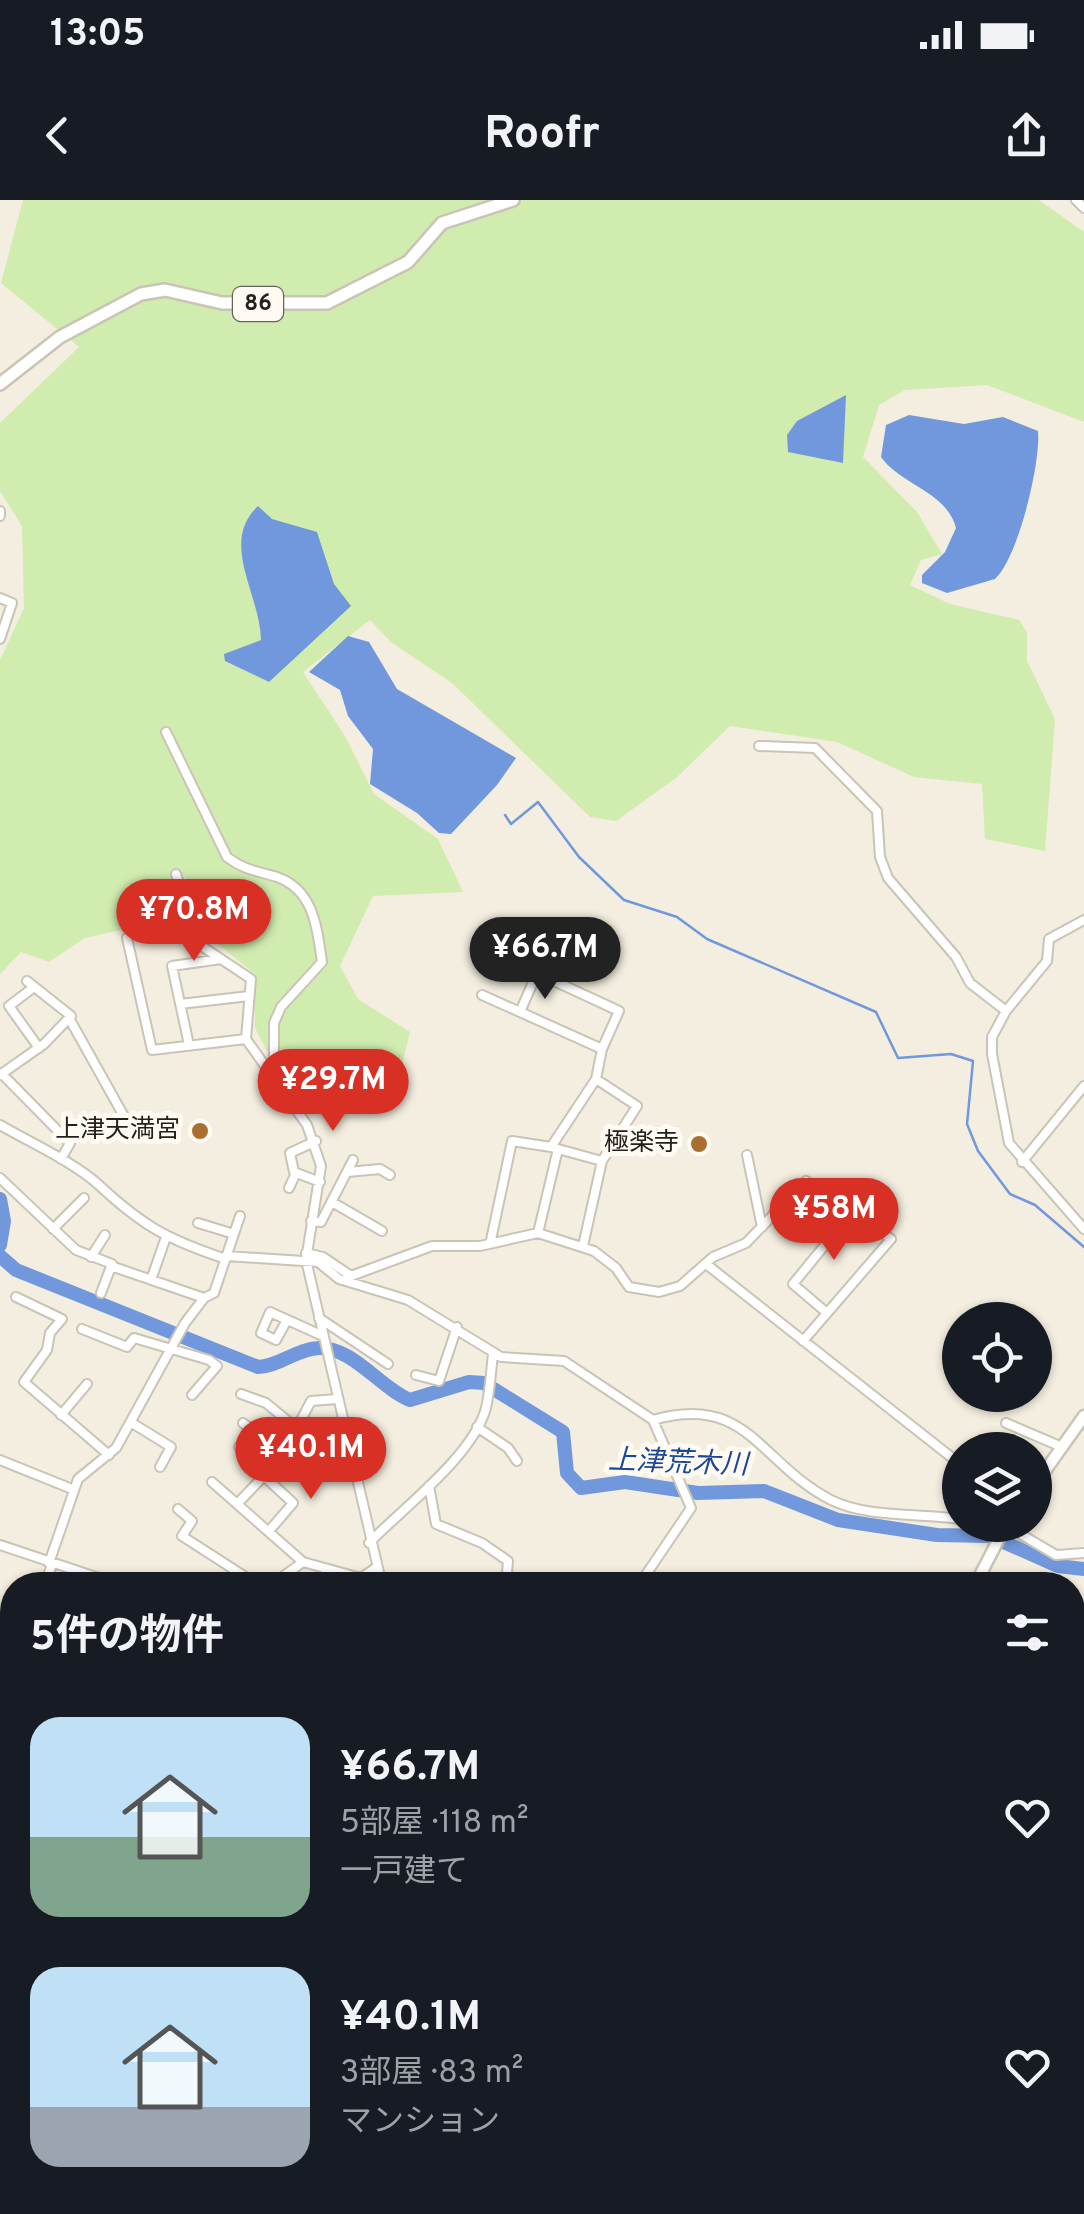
<!DOCTYPE html>
<html lang="ja">
<head>
<meta charset="utf-8">
<style>
  :root { --surface:#171b24; --page:#20242c; --text:#f1f3f6; --muted:#9ea1a6; --accent:#d93025 }
  body { margin:0; font-family:Overpass,"Noto Sans JP",sans-serif; background:var(--page); color:var(--text); height:100vh; display:flex; flex-direction:column; font-size:38px; white-space:nowrap }
  * { box-sizing:border-box; margin:0 }
  p { font-size:32px; color:var(--muted) }
  .icon { flex:none; width:55px; height:55px; fill:none; stroke:currentColor; stroke-width:2; stroke-linecap:round; stroke-linejoin:round }
  .map { position:relative; flex:1; overflow:hidden }
  .side { position:absolute; left:0px; top:1372px; width:1085px; height:642px; display:flex; flex-direction:column; background:var(--surface); border-radius:40px 40px 0 0; box-shadow:0 2px 8px #0004 }
  .side>* { flex:none }
  .buttons { position:absolute; left:942px; top:1102px; display:grid; gap:20px }
  .buttons a { display:grid; place-items:center; width:110px; height:110px; border-radius:50%; background:var(--surface); box-shadow:0 2px 8px #0004; font-size:50px }
  .price { position:absolute; translate:-50% -85px; padding:0 22px; border-radius:35px; background:var(--accent); color:#fff; font-size:32px; line-height:65px; filter:drop-shadow(0 2px 5px #0008) }
  .price::after { content:''; position:absolute; left:50%; top:60px; width:30px; height:22px; margin-left:-15px; background:inherit; clip-path:polygon(0 0,100% 0,50% 100%) }
  .price.active { background:#222; color:#fff }
  ul { padding:0; list-style:none }
  li { display:flex; align-items:center; gap:30px; height:250px; padding:0 30px }
  li span { display:grid; place-items:center; flex:none; width:280px; height:200px; border-radius:30px; color:#555 }
  li>.icon { margin-inline-start:auto }
  span .icon { width:120px; height:120px; fill:#fffc; stroke-width:1 }
  li b { font-size:42px }
  h2 { display:flex; justify-content:space-between; align-items:center; height:120px; padding:0 30px; font-size:42px }
  .status { display:flex; justify-content:space-between; align-items:center; height:70px; padding:0 50px; background:var(--surface); direction:ltr }
  .status svg { height:28px; fill:currentColor }
  header { display:flex; justify-content:space-between; align-items:center; height:130px; padding:0 30px; background:var(--surface); font-size:45px; font-weight:700 }
  .map>svg:first-child { display:block }
</style>
</head>
<body>
<div class="status"><b>13:05</b><svg viewBox="0 0 49 12"><path d="M0 12V9h3v3zM5 12V6h3v6zM10 12V3h3v9zM15 12V0h3v12zM26 1h20v11H26zM47 4h2v5h-2z"/></svg></div>
<header><svg class="icon" aria-label="back" viewBox="0 0 24 24"><path d="M15 5l-7 7 7 7"/></svg>Roofr<svg class="icon" aria-label="share" viewBox="0 0 24 24"><path d="M12 15V3M7 8l5-5 5 5M5 13v7h14v-7"/></svg></header>
<div class="map">
<svg width="1084" height="2014" viewBox="0 0 1084 2014">
  <rect width="100%" height="100%" fill="#f3eedf"/>
  <!-- green -->
  <path fill="#d1ecaf" d="M 23,0 L 1039,0 L 1084,32 L 1084,222 L 987,185 L 905,190 L 879,205 L 863,257 L 917,312 L 942,354 L 921,360 L 910,385 L 950,404 L 1019,420 L 1027,433 L 1027,461 L 1055,519 L 1045,651 L 985,639 L 982,584 L 914,577 L 837,542 L 730,526 L 676,578 L 616,621 L 590,617 L 452,483 L 392,443 L 370,420 L 303,472 L 345,536 L 374,594 L 438,639 L 463,692 L 373,696 L 340,766 L 358,799 L 410,832 L 400,872 L 383,885 C 341,867 321,854 275,867 L 255,828 L 255,774 L 215,742 L 185,677 L 160,680 L 146,724 L 85,738 L 49,762 L 21,752 L 0,774 L 0,460 L 24,408 L 22,326 L 0,291 L 0,223 L 79,147 L 1,83 Z"/>
  <!-- water -->
  <path fill="#7198dc" d="M 846,195 L 843,263 L 788,252 L 787,235 L 797,221 Z
    M 909,215 L 964,224 L 1003,217 L 1038,231 C 1041,263 1018,358 995,379 L 947,393 L 922,383 L 922,375 L 945,352 L 956,328 C 947,292 901,285 881,257 L 886,225 Z
    M 258,306 L 272,319 L 317,332 L 334,384 L 351,406 L 269,482 L 225,461 L 224,454 L 261,440 C 260,393 219,343 258,306 Z
    M 348,436 L 369,442 L 397,489 L 516,558 L 497,585 L 451,634 L 439,633 L 417,613 L 370,584 L 373,549 L 348,516 L 340,490 L 309,472 Z"/>
  <g fill="none" stroke-linecap="round" stroke-linejoin="round">
    <!-- stream -->
    <path stroke="#7198dc" stroke-width="2.5" d="M 505,615 L 511,624 L 538,602 L 579,657 L 624,700 L 677,717 L 707,739 L 876,812 L 898,858 L 951,854 L 973,861 L 967,924 L 978,951 L 1010,994 L 1035,1005 L 1084,1047"/>
    <!-- river -->
    <path stroke="#7198dc" stroke-width="14" d="M 0,999 L 4,1021 L 0,1045
      M 0,1056 L 16,1070 L 258,1167 C 280,1166 296,1149 319,1148 C 353,1147 380,1188 410,1200 L 469,1182 L 484,1183 L 563,1232 L 567,1273 L 581,1288 L 625,1282 L 698,1293 L 764,1291 L 838,1320 L 937,1335 L 990,1336 L 1058,1366 L 1084,1369
      M 1072,1819 L 1084,1824
      M 0,1846 L 12,1840"/>
    <defs>
      <path id="minor" d="M 1076,0 L 1084,8
        M 0,311 L 0,316
        M 0,398 L 12,403 L 0,439
        M 166,532 L 227,657 C 244,670 257,671 277,677 C 314,690 317,728 322,762 L 281,807 L 274,823 L 274,877
        M 759,546 L 815,548 L 877,611 L 880,657 L 888,678 L 956,757 L 970,783 L 1006,811
        M 176,674 L 200,745 L 251,779 L 246,839 L 307,925 L 321,966 L 306,1060 L 382,1385
        M 1084,720 L 1049,739 L 1047,761 L 1006,811 L 992,837 L 992,854 L 1009,943 L 1084,1029
        M 127,738 L 152,850 L 246,839
        M 537,773 L 619,811 L 602,849 L 520,812 Z
        M 34,787 L 9,806 L 39,848
        M 482,795 L 520,812
        M 180,804 L 249,796
        M 69,818 L 130,927
        M 189,845 L 172,766 L 221,759
        M 2,874 L 70,943 L 61,959
        M 0,875 L 44,844 L 71,816 L 27,781
        M 0,925 C 31,943 74,962 100,986 C 144,1027 169,1040 226,1059
        M 316,941 L 290,953 L 294,972 L 320,982
        M 558,949 L 602,961
        M 747,955 L 762,1027
        M 1022,962 L 1084,886
        M 348,972 L 380,969 L 390,975
        M 0,978 L 76,1050 L 112,1064 L 101,1093
        M 289,988 L 296,973
        M 332,1002 L 382,1031
        M 311,1021 L 321,1022 L 353,960
        M 198,1023 L 234,1034
        M 53,1029 L 84,998
        M 538,1033 L 558,949 L 551,947
        M 491,1040 L 512,941 L 551,947 L 596,879 L 602,849
        M 583,1046 L 602,961 L 637,906 L 596,879
        M 306,1053 L 323,1057 L 351,1076 L 432,1046 L 480,1046 L 538,1033 L 594,1051 L 616,1068 L 629,1087 L 659,1092 L 680,1086 L 713,1057 L 746,1043 L 806,981 L 891,1039 L 803,1141
        M 227,1056 L 318,1062 L 339,1079 L 408,1100 L 501,1157 L 564,1161 L 653,1220 L 691,1308 L 639,1385
        M 91,1057 L 105,1035
        M 706,1064 L 960,1264
        M 111,1066 L 204,1098
        M 151,1080 L 166,1037
        M 16,1097 L 62,1119 L 50,1133 L 47,1150 L 24,1182 L 109,1255
        M 827,1113 L 793,1084 L 852,1012
        M 319,1118 L 388,1164
        M 287,1120 L 276,1140 L 261,1133 L 270,1112 L 323,1136
        M 82,1129 L 127,1147 L 134,1138 L 209,1160 L 217,1166 L 192,1195
        M 416,1175 L 439,1181 L 457,1127
        M 241,1194 L 266,1203 L 295,1227
        M 61,1215 L 87,1184
        M 653,1220 C 748,1193 759,1263 831,1300 C 867,1318 920,1313 960,1319
        M 132,1223 L 171,1247 L 160,1267
        M 243,1223 L 280,1250 L 288,1245 L 311,1201 L 337,1199
        M 1006,1223 L 1062,1247
        M 477,1227 L 508,1248 L 517,1261
        M 239,1247 L 252,1230
        M 283,1254 L 301,1265
        M 0,1260 L 72,1289
        M 265,1277 L 293,1303 L 269,1331
        M 212,1282 L 303,1362 L 361,1378 L 377,1367
        M 429,1286 L 436,1324 L 482,1343 L 508,1361 L 506,1385
        M 238,1303 L 284,1255
        M 178,1309 L 192,1321 L 182,1336 L 258,1385
        M 1005,1325 L 1056,1355 L 1084,1353
        M 369,1343 C 404,1307 473,1256 486,1208 C 490,1191 491,1171 493,1154
        M 0,1345 L 120,1385
        M 49,1363 L 78,1279 L 116,1248 L 185,1123 L 204,1098 L 214,1093 L 240,1016
        M 45,1385 L 52,1364
        M 271,1385 L 303,1362
        M 313,1385 L 329,1370
        M 1072,1438 L 1084,1434
        M 0,1496 L 12,1499
        M 1,1562 L 5,1534
        M 0,1573 L 12,1577
        M 1072,1575 L 1084,1573
        M 1072,1606 L 1084,1608
        M 1072,1656 L 1084,1657
        M 0,1703 L 12,1709
        M 1072,1786 L 1084,1787
        M 0,1830 L 7,1836 L 12,1833
        M 1072,1899 L 1084,1901
        M 1072,1947 L 1084,1915
        M 0,1975 L 12,1879
        M 1072,1989 L 1084,1993
        M 865,2008 L 923,2011
        M 923,2010 L 1004,2010
        M 47,2014 L 48,2002
        M 96,2014 L 96,2002
        M 141,2014 L 141,2002
        M 189,2014 L 190,2002
        M 236,2014 L 237,2002
        M 284,2014 L 285,2002
        M 327,2014 L 328,2002
        M 376,2014 L 377,2002
        M 422,2014 L 423,2002
        M 470,2014 L 471,2002
        M 519,2014 L 520,2002
        M 565,2014 L 566,2002
        M 613,2014 L 614,2002
        M 660,2014 L 661,2002
        M 705,2014 L 706,2002
        M 751,2014 L 752,2002"/>
      <path id="tertiary" d="M 0,1672 L 12,1672
        M 0,1680 L 12,1680
        M 1072,1715 L 1084,1717
        M 1072,1727 L 1084,1728"/>
      <path id="secondary" d="M 1035,1285 L 1084,1216
        M 975,1385 L 1006,1325
        M 803,2014 L 807,2002"/>
      <path id="primary" d="M 0,184 L 60,137 L 141,94 L 165,90 L 222,103 L 327,103 L 408,62 L 442,23 L 513,0"/>
    </defs>
    <!-- minor casing -->
    <use href="#minor" stroke="#c9c4b5" stroke-width="12"/>
    <!-- tertiary casing -->
    <use href="#tertiary" stroke="#c9c4b5" stroke-width="14"/>
    <!-- secondary casing -->
    <use href="#secondary" stroke="#c9c4b5" stroke-width="15"/>
    <!-- primary casing -->
    <use href="#primary" stroke="#c9c4b5" stroke-width="16"/>
    <!-- minor -->
    <use href="#minor" stroke="#fff" stroke-width="8"/>
    <!-- tertiary -->
    <use href="#tertiary" stroke="#fff" stroke-width="9"/>
    <!-- secondary -->
    <use href="#secondary" stroke="#fff" stroke-width="10"/>
    <!-- primary -->
    <use href="#primary" stroke="#fff" stroke-width="11"/>
  </g>
  <!-- markers -->
  <g fill="#aa6e30" stroke="#fffbf2" stroke-width="4">
    <circle cx="200" cy="931" r="10"/>
    <circle cx="699" cy="944" r="10"/>
  </g>
  <g text-anchor="middle" dominant-baseline="central" stroke-width="10" stroke-linejoin="round" paint-order="stroke">
    <!-- shield labels -->
    <rect fill="#fffbf2" stroke="#65625c" stroke-width="2.5" x="233" y="87" width="50" height="34" rx="8"/>
    <g font-size="22" font-weight="bold" fill="#23211c">
      <text x="258" y="104">86</text>
    </g>
    <!-- poi labels -->
    <g font-size="25" fill="#23211c" stroke="#fffbf2" text-anchor="end">
      <text x="180" y="931">上津天満宮</text>
      <text x="679" y="944">極楽寺</text>
    </g>
    <!-- water labels -->
    <g font-size="28" font-style="italic" fill="#1b4798" stroke="#fffbf2">
      <text transform="translate(678 1264) rotate(2)">上津荒木川</text>
    </g>
  </g>
</svg>
<div class="buttons">
<a><svg class="icon" aria-label="locate" viewBox="0 0 24 24"><circle cx="12" cy="12" r="6"/><path d="M12 2v4M12 18v4M2 12h4M18 12h4"/></svg></a>
<a><svg class="icon" aria-label="layers" viewBox="0 0 24 24"><path d="M12 4l9 5-9 5-9-5zM3 14l9 5 9-5"/></svg></a>
</div>
<b class="price" style="left:194px;top:764px">¥70.8M</b>
<b class="price active" style="left:545px;top:802px">¥66.7M</b>
<b class="price" style="left:333px;top:934px">¥29.7M</b>
<b class="price" style="left:834px;top:1063px">¥58M</b>
<b class="price" style="left:311px;top:1302px">¥40.1M</b>
<section class="side">
<h2>5件の物件<svg class="icon" aria-label="filters" viewBox="0 0 24 24"><path d="M4 7h16M4 17h16"/><circle cx="9" cy="7" r="2"/><circle cx="15" cy="17" r="2"/></svg></h2>
<ul>
<li><span style="background:linear-gradient(#bfe0f5 60%,#7fa58c 0)"><svg class="icon" aria-label="home" viewBox="0 0 24 24"><path d="M3 11l9-7 9 7M6 9v11h12V9"/></svg></span><div><b>¥66.7M</b><p>5部屋 · 118 m²</p><p>一戸建て</p></div><svg class="icon" aria-label="heart" viewBox="0 0 24 24"><path d="M12 20l-8-8c-3-5 5-10 8-4 3-6 11-1 8 4z"/></svg></li>
<li><span style="background:linear-gradient(#bfe0f5 70%,#9aa5b1 0)"><svg class="icon" aria-label="home" viewBox="0 0 24 24"><path d="M3 11l9-7 9 7M6 9v11h12V9"/></svg></span><div><b>¥40.1M</b><p>3部屋 · 83 m²</p><p>マンション</p></div><svg class="icon" aria-label="heart" viewBox="0 0 24 24"><path d="M12 20l-8-8c-3-5 5-10 8-4 3-6 11-1 8 4z"/></svg></li>
</ul>
</section>
</div>
</body>
</html>
